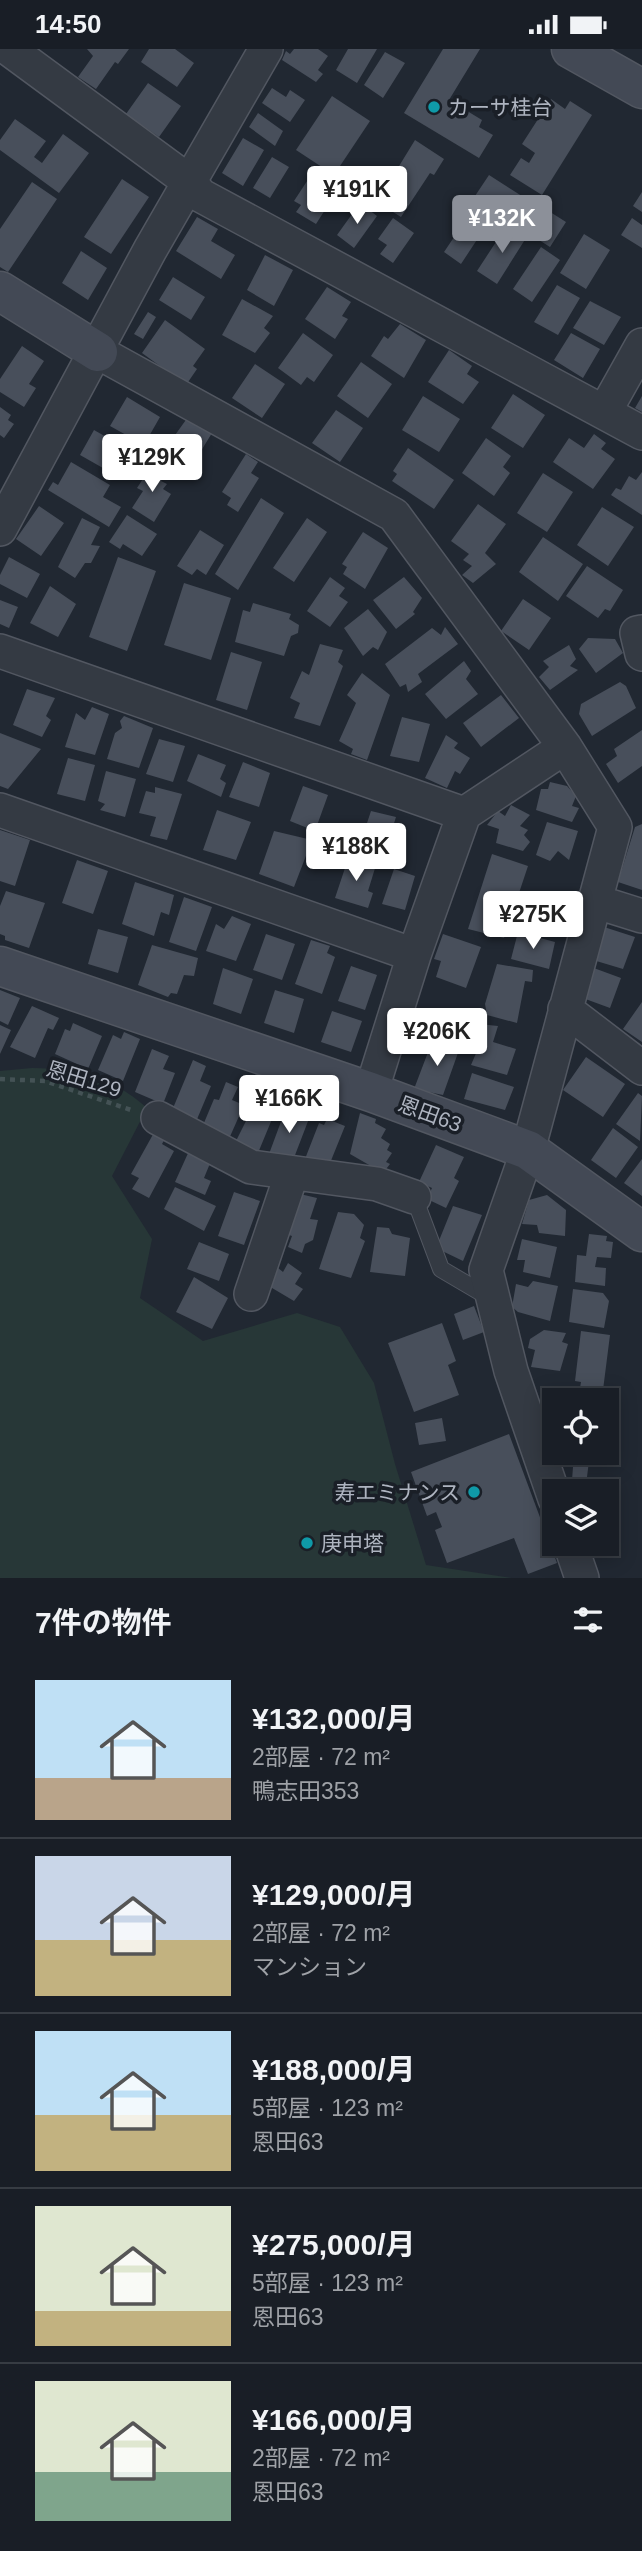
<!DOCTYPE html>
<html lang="ja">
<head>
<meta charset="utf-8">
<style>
  :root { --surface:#191e26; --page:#22272e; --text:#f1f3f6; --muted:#9fa2a7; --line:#373c43; --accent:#8c9099 }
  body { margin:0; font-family:Arial,"Noto Sans JP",sans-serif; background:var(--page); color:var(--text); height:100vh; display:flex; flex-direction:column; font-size:26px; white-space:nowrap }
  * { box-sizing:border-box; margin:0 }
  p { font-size:23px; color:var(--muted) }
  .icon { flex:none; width:38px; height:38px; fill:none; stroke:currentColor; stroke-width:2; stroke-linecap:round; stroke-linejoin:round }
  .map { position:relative; height:1529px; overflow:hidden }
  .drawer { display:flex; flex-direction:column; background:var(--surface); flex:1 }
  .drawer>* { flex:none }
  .tools { position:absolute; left:542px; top:1339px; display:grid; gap:14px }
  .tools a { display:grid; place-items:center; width:77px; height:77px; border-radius:0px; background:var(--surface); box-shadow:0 4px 18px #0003,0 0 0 2px var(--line); font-size:35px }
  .price { position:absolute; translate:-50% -60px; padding:0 16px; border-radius:7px; background:#fff; color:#222; font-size:23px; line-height:46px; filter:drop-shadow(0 2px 4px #0008) }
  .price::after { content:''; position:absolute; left:50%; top:42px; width:21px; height:16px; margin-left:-10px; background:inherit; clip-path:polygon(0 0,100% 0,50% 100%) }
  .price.on { background:var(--accent); color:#fff }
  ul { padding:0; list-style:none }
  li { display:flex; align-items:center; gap:21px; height:175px; padding:0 35px }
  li+li { border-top:2px solid var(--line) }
  li span { display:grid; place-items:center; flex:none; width:196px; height:140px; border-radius:0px; color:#555 }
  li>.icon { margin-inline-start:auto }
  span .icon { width:84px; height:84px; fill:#fffc; stroke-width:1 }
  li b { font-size:30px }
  h2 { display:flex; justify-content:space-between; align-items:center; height:84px; padding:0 35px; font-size:30px }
  .status { display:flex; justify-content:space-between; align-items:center; height:49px; padding:0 35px; background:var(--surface); direction:ltr }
  .status svg { height:19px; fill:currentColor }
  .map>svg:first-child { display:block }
</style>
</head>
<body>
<div class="status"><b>14:50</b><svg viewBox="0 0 49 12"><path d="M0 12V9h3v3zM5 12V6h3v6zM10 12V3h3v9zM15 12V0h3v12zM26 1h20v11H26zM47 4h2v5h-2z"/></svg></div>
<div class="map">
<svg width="642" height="1529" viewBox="0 0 642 1529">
  <rect width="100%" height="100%" fill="#212832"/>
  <!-- green -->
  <path fill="#273737" d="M 32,1019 C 81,1020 109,1026 147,1059 L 112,1127 L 152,1190 L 140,1249 L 203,1292 L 297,1264 L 340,1278 L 374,1334 L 395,1415 L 426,1516 L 512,1529 L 0,1529 L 0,1022 Z"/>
  <!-- building -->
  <path fill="#484f5b" d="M 87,0 L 129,0 L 118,15 L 115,13 L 96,40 L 78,28 L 93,7 Z
    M 149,0 L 175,0 L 194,14 L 177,38 L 141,13 Z
    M 294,0 L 318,0 L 328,7 L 318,21 L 323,25 L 316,33 L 282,11 L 286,2 L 290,5 Z
    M 348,0 L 377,0 L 357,34 L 336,21 Z
    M 443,0 L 480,0 L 449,51 L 482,71 L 479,78 L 493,86 L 479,109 L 404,64 Z
    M 385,3 L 405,14 L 383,49 L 364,36 Z
    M 148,34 L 181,57 L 159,88 L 126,65 Z
    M 272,39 L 286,48 L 290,41 L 305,51 L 290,73 L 262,54 Z
    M 332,47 L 370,72 L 334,126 L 296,101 Z
    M 551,50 L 565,60 L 570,52 L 592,66 L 542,146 L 510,126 L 521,109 L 529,114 L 535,104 L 522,95 Z
    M 258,64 L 283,82 L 275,97 L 249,78 Z
    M 15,70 L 46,92 L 34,108 L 42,114 L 63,85 L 89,104 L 59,144 L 0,101 L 0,91 Z
    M 243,89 L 264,101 L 243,137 L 222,124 Z
    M 415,91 L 444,110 L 434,126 L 430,124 L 401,168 L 377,153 Z
    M 272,108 L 289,118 L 270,149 L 253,139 Z
    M 313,123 L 339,139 L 316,175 L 296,163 L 301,156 L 294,152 Z
    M 489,126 L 525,149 L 513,168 L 505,163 L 499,171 L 471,153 Z
    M 122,130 L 149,148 L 111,205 L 84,188 Z
    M 32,133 L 57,150 L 8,223 L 0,218 L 0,180 Z
    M 642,143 L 642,163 L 633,157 Z
    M 360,154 L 377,167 L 354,199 L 337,186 Z
    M 536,154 L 566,173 L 550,198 L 520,179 Z
    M 473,160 L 490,171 L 461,215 L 444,203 Z
    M 197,168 L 218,180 L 211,192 L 235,206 L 221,230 L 176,202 Z
    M 393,169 L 414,184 L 393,214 L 380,205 L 387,196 L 378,190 Z
    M 632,169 L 642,176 L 642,199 L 621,186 Z
    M 507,176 L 526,189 L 497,235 L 477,222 Z
    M 584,185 L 610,201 L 586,240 L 560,224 Z
    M 541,198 L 560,211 L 532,253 L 513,240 Z
    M 81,202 L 107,219 L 88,251 L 62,234 Z
    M 265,206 L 293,221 L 274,257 L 247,241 Z
    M 173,228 L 205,248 L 191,271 L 159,251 Z
    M 557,236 L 580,249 L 558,286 L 534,273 Z
    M 327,238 L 351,253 L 342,267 L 348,270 L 335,290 L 305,270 Z
    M 242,250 L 273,267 L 264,279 L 270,284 L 255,304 L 222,286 Z
    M 590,252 L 621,268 L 604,296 L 573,279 Z
    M 148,263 L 156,268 L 143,290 L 134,285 Z
    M 165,271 L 205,300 L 193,317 L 197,320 L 186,336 L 142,304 Z
    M 400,275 L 426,291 L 404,329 L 371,307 L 384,287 L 388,290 Z
    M 303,284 L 333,306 L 314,333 L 307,328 L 301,336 L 278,319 Z
    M 571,284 L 600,300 L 583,329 L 554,311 Z
    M 22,297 L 44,312 L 29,335 L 36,339 L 24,358 L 0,343 L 0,330 Z
    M 449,301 L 472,317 L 467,325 L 479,333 L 463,355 L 428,333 Z
    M 361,313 L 392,335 L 368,369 L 337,347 Z
    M 255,315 L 285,335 L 262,369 L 232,349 Z
    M 513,345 L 545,366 L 523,399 L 491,379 Z
    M 423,347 L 460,370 L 439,403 L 402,381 Z
    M 642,347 L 642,363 L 635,359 Z
    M 127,348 L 160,368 L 144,396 L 110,377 Z
    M 0,358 L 11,366 L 8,371 L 14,375 L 4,389 L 0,386 Z
    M 336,361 L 363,379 L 340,413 L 312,394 Z
    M 188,368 L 212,384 L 193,415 L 190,413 L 188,417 L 177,410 L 169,423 L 155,414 Z
    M 94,381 L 131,402 L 117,427 L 80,406 Z
    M 594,385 L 606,394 L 601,400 L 615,410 L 593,440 L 553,413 L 569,389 L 584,399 Z
    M 486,389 L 511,407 L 503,418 L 510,424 L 494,447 L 462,424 Z
    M 408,399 L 454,431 L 434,460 L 392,432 L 397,425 L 393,422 Z
    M 246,405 L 258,413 L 251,424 L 259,429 L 238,463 L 227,456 L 231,449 L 222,443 Z
    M 71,413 L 110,436 L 103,448 L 121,458 L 109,478 L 48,441 L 53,433 L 58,436 Z
    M 152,416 L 166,425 L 161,432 L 167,435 L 163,440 L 171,445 L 154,473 L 132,459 L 143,442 L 137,439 Z
    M 642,423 L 642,466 L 611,446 L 616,439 L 621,441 L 629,427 L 636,431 Z
    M 543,424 L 573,443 L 547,483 L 517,464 Z
    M 261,449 L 284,464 L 238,541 L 215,525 Z
    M 478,455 L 506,475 L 485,504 L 496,515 L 473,534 L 462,526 L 472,517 L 463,511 L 469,505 L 451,492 Z
    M 39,457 L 64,474 L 41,507 L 16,490 Z
    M 602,458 L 634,478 L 608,517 L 577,496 Z
    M 127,466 L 157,485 L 142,507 L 123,495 L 120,500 L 109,493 Z
    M 82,469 L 100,478 L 91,496 L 100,497 L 91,514 L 85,514 L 75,529 L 58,518 Z
    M 307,469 L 327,483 L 294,533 L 273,519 Z
    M 200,481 L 224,496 L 206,526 L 197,520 L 192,526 L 177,517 Z
    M 363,483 L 388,499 L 365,540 L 343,525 L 347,518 L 342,515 Z
    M 543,488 L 583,515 L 558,552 L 519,523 Z
    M 9,508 L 40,525 L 27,549 L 0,535 L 0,526 Z
    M 118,508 L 156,522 L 127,602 L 89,588 Z
    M 587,517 L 623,541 L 610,562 L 605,560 L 598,569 L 566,547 Z
    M 330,528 L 345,539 L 339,547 L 348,553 L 330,578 L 307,562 Z
    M 404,528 L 422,549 L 413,563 L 415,565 L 396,580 L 373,551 Z
    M 184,534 L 231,549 L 211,611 L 164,596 Z
    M 50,537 L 76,555 L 58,588 L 30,574 Z
    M 523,550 L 551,569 L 529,601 L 501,582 Z
    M 0,551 L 18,558 L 9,579 L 0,575 Z
    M 253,554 L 291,565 L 289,570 L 299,576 L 298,584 L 291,587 L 284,607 L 235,593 L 243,561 L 250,563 Z
    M 368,560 L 387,583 L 378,601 L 373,598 L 363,607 L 344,579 Z
    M 445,578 L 458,595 L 418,625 L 422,633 L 408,643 L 406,635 L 400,638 L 385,615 L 432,579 L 441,586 Z
    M 588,589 L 615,590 L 623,604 L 596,624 L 579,600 Z
    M 320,595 L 343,601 L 338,613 L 343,617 L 320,677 L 294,669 L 300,654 L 290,649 L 302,622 L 309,626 Z
    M 569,596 L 576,610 L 570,617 L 578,621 L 550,641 L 539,628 L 549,618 L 543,612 Z
    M 231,603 L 262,613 L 247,661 L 216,651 Z
    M 464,612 L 471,622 L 466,630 L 478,645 L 446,670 L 425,645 Z
    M 362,624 L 390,646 L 367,711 L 351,705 L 353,700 L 339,692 L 356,654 L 347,646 Z
    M 620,633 L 626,637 L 636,659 L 592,687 L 579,665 L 581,655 Z
    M 27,640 L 55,649 L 46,667 L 51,671 L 42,688 L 13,676 Z
    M 501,646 L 519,669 L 481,698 L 463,674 Z
    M 92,658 L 109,665 L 95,706 L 65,698 L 76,664 L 85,671 Z
    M 124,667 L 153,679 L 139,719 L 107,710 L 115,684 L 122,679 L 120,672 Z
    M 402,668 L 430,675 L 419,713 L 390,707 Z
    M 642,681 L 642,717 L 618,734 L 606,715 L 617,707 L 614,700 Z
    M 0,684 L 41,700 L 8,740 L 0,737 Z
    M 446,686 L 458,694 L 454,699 L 470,709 L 460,725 L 455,722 L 447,739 L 425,729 Z
    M 159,690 L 185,697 L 173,733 L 146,725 Z
    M 198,705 L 226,716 L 220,730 L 226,734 L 221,748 L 187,732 Z
    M 68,709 L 95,716 L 85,752 L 57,745 Z
    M 243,713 L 270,724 L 259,758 L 229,748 Z
    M 106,722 L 136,730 L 125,768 L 100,761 L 105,755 L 98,752 Z
    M 550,733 L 567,737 L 576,747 L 572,757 L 579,759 L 572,773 L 536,761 L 541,740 L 548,740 Z
    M 303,737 L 328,746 L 315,782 L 290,772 Z
    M 155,738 L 182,745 L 167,791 L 150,787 L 156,768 L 139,764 L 146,742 L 155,744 Z
    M 511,756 L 530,766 L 520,777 L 528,781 L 524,786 L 530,793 L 523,802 L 496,794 L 499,780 L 487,776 L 498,762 L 505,767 Z
    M 217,761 L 251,773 L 236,811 L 203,801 Z
    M 371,762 L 396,768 L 384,806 L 359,798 Z
    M 547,773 L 578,782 L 569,811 L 558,802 L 550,812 L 536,806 Z
    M 642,775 L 642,841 L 618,833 L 635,778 Z
    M 0,781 L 30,791 L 15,837 L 0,832 Z
    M 274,782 L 312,791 L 294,838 L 259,825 Z
    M 492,805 L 528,817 L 504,889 L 468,880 Z
    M 349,807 L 376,816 L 368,842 L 373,844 L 368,859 L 335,849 Z
    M 77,811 L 108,822 L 93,865 L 62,854 Z
    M 394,820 L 415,827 L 405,861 L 382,855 Z
    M 135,833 L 174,846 L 169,866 L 161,863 L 154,887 L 122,875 Z
    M 6,842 L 45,854 L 29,899 L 5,891 L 5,887 L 0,885 L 0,857 Z
    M 184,848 L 212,858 L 196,902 L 169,893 Z
    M 232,867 L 251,875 L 236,912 L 206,902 L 216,875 L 224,880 Z
    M 604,878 L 635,888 L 623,920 L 593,911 Z
    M 98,880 L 128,888 L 118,924 L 88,915 Z
    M 518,883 L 555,893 L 549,920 L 511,910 Z
    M 266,885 L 295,895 L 282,931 L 253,921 Z
    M 443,885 L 481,898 L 466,939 L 436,928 L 441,912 L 434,910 Z
    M 311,891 L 330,897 L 327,904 L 335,908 L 322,945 L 295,935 Z
    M 152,896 L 198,909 L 194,927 L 184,926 L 177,945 L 171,944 L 168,948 L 138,936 Z
    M 497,915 L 533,921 L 532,933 L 525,932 L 517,974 L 487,966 L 485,955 Z
    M 351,917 L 377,926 L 365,961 L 338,952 Z
    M 591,918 L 621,929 L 610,959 L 580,948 Z
    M 223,919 L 253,930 L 241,965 L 213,955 Z
    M 0,941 L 20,949 L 8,976 L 0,972 Z
    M 275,941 L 304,950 L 294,984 L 264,974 Z
    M 642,953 L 642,993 L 623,980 Z
    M 32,957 L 59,969 L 53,981 L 48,979 L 35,1009 L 10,998 Z
    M 332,962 L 362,972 L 351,1003 L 321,993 Z
    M 73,974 L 102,987 L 88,1020 L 55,1005 L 65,980 L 70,982 Z
    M 479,975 L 498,977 L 493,993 L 516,1000 L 507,1026 L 471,1016 L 480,995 L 474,989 Z
    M 0,976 L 11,981 L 0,1005 Z
    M 124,983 L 140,990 L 123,1032 L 98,1021 L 113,986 L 121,990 Z
    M 433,990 L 459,1001 L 443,1046 L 414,1040 Z
    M 152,1000 L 169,1007 L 163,1020 L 175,1024 L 163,1055 L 135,1043 Z
    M 586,1008 L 625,1035 L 603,1068 L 563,1041 Z
    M 193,1011 L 206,1017 L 200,1032 L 211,1037 L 195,1075 L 171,1064 Z
    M 472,1024 L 514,1038 L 505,1061 L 464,1050 Z
    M 226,1033 L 238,1038 L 232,1051 L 244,1056 L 228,1092 L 201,1081 L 214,1050 L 219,1051 Z
    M 638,1044 L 642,1047 L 640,1092 L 616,1075 Z
    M 257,1050 L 277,1058 L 258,1104 L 235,1094 Z
    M 286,1059 L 310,1067 L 292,1114 L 269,1105 Z
    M 360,1064 L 376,1070 L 375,1074 L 386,1080 L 381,1089 L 390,1095 L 387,1101 L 392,1104 L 386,1113 L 390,1115 L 383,1124 L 350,1105 Z
    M 327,1070 L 345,1077 L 328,1119 L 305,1110 L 319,1074 L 324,1076 Z
    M 613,1079 L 638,1098 L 616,1129 L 591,1111 Z
    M 156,1080 L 167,1086 L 162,1095 L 174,1102 L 149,1149 L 132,1140 L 139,1129 L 131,1125 Z
    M 436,1096 L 464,1108 L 454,1129 L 459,1132 L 446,1159 L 427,1150 L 432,1139 L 419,1133 Z
    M 189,1102 L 211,1112 L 204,1129 L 211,1132 L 205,1146 L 175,1133 Z
    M 642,1110 L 642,1147 L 624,1134 Z
    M 175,1138 L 216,1157 L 204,1182 L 164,1160 Z
    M 234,1143 L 260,1152 L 244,1196 L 218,1187 Z
    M 300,1145 L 317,1149 L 310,1170 L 318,1171 L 313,1191 L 305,1195 L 302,1204 L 288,1198 L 292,1187 L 286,1185 Z
    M 547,1146 L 566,1161 L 565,1187 L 539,1184 L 537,1176 L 522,1175 L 529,1151 Z
    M 453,1157 L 482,1166 L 463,1212 L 436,1199 Z
    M 338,1163 L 354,1165 L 364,1176 L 360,1189 L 365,1192 L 351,1229 L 319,1220 Z
    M 377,1178 L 389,1179 L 392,1185 L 410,1189 L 405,1227 L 370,1223 Z
    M 589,1185 L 607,1187 L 606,1192 L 613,1193 L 611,1209 L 597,1208 L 595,1218 L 606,1219 L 605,1237 L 575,1233 L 577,1206 L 586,1207 Z
    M 522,1190 L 557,1198 L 550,1229 L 523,1223 L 525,1211 L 517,1211 Z
    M 199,1193 L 229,1205 L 219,1232 L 187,1220 Z
    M 288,1214 L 302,1224 L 295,1235 L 303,1240 L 294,1252 L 267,1236 L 278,1219 L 283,1223 Z
    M 194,1228 L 228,1249 L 212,1280 L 176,1263 Z
    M 533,1232 L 558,1237 L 550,1272 L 518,1263 L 512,1258 L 516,1235 L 528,1238 Z
    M 573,1240 L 603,1244 L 609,1252 L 604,1279 L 569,1273 Z
    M 474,1257 L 484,1283 L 463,1291 L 454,1265 Z
    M 442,1274 L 456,1312 L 448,1316 L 459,1346 L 414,1363 L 388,1294 Z
    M 544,1281 L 566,1284 L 562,1293 L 568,1295 L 560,1322 L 531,1318 L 535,1301 L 528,1299 L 530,1290 Z
    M 581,1282 L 610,1286 L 603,1341 L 580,1339 L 581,1333 L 575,1332 Z
    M 566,1345 L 604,1349 L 604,1351 L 565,1351 Z
    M 553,1354 L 555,1354 L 555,1374 L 550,1373 Z
    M 442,1369 L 446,1392 L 419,1396 L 415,1374 Z
    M 509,1385 L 557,1514 L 528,1525 L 514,1489 L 447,1514 L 435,1481 L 442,1478 L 436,1463 L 427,1467 L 411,1423 Z
    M 568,1404 L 590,1404 L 586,1436 L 572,1431 L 573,1418 L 566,1413 Z"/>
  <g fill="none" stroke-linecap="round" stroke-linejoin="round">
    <defs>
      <path id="lane" d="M 414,1148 L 441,1220 L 492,1250"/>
      <path id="street" d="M 9,0 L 191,134 L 200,146 L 642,384
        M 98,303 L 394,466 L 565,698 L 615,778 L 528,1101 L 486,1221 L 511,1322 L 555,1450
        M 605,362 L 642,296
        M 0,480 L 150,201 L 266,0
        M 642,583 L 637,584 L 642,605
        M 0,602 L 464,765
        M 0,761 L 414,906
        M 594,852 L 642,867
        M 565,960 L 642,1019
        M 371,1043 L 414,906 L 464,765 L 565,698
        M 158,1069 L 251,1118 L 377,1135 L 414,1148
        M 251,1245 L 292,1124
        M 570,1494 L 582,1529"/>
      <path id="secondary" d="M 571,0 L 642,40
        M 0,242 L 98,303
        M 0,917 L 371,1043 L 528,1101 L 642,1183"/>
    </defs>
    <!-- lane casing -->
    <use href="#lane" stroke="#525761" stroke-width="18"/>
    <!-- street casing -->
    <use href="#street" stroke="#525761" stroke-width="36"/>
    <!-- secondary casing -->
    <use href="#secondary" stroke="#525761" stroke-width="41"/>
    <!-- path -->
    <path stroke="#445255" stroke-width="4.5" stroke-dasharray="5 5" stroke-linecap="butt" d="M 0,1030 L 45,1032 L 131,1061"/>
    <!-- lane -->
    <use href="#lane" stroke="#343a43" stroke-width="16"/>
    <!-- street -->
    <use href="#street" stroke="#343a43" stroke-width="33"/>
    <!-- secondary -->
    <use href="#secondary" stroke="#434955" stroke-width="38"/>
  </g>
  <!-- markers -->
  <g fill="#0f9aa8" stroke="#1a1f27" stroke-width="2.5">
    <circle cx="434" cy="58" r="7"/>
    <circle cx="474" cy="1443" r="7"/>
    <circle cx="307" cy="1494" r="7"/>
  </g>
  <g text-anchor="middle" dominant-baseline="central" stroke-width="7" stroke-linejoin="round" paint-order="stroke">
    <!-- poi labels -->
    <g font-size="21" fill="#aeb4c0" stroke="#1a1f27" text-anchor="start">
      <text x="448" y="58">カーサ桂台</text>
      <text x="460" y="1443" text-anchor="end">寿エミナンス</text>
      <text x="321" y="1494">庚申塔</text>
    </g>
    <!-- street labels -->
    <g font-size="21" fill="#aeb4c0" stroke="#1a1f27">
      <text transform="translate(84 1030) rotate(17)">恩田129</text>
      <text transform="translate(430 1065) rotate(20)">恩田63</text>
    </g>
  </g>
</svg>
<div class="tools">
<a><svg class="icon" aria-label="locate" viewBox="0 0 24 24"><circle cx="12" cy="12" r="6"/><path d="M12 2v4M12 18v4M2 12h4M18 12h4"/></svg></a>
<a><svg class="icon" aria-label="layers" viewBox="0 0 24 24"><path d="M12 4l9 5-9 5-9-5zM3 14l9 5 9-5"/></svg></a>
</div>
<b class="price" style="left:357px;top:177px">¥191K</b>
<b class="price on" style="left:502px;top:206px">¥132K</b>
<b class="price" style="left:152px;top:445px">¥129K</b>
<b class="price" style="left:356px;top:834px">¥188K</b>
<b class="price" style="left:533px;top:902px">¥275K</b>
<b class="price" style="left:437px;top:1019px">¥206K</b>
<b class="price" style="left:289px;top:1086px">¥166K</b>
</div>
<section class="drawer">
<h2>7件の物件<svg class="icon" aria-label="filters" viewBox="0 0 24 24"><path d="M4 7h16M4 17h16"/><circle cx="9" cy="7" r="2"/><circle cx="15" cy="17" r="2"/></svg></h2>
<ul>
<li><span style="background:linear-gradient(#bfe0f5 70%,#b9a48a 0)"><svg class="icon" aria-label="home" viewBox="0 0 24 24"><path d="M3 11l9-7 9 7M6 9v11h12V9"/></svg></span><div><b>¥132,000/月</b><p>2部屋 · 72 m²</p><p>鴨志田353</p></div></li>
<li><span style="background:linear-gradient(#c9d6e8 60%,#c2b280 0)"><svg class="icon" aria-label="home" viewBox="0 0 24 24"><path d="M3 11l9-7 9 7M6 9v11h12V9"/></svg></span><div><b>¥129,000/月</b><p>2部屋 · 72 m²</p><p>マンション</p></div></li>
<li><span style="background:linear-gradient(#bfe0f5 60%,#c2b280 0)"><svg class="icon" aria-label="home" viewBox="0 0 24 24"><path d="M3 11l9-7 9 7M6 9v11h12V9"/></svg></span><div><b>¥188,000/月</b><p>5部屋 · 123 m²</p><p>恩田63</p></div></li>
<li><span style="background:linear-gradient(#dfe7d0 75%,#c2b280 0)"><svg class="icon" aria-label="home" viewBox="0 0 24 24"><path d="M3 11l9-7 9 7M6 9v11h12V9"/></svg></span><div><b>¥275,000/月</b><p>5部屋 · 123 m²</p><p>恩田63</p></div></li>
<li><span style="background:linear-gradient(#dfe7d0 65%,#7fa58c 0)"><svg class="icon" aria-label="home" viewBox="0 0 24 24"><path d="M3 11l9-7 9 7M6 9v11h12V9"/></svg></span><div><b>¥166,000/月</b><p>2部屋 · 72 m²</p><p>恩田63</p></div></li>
</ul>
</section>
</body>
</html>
